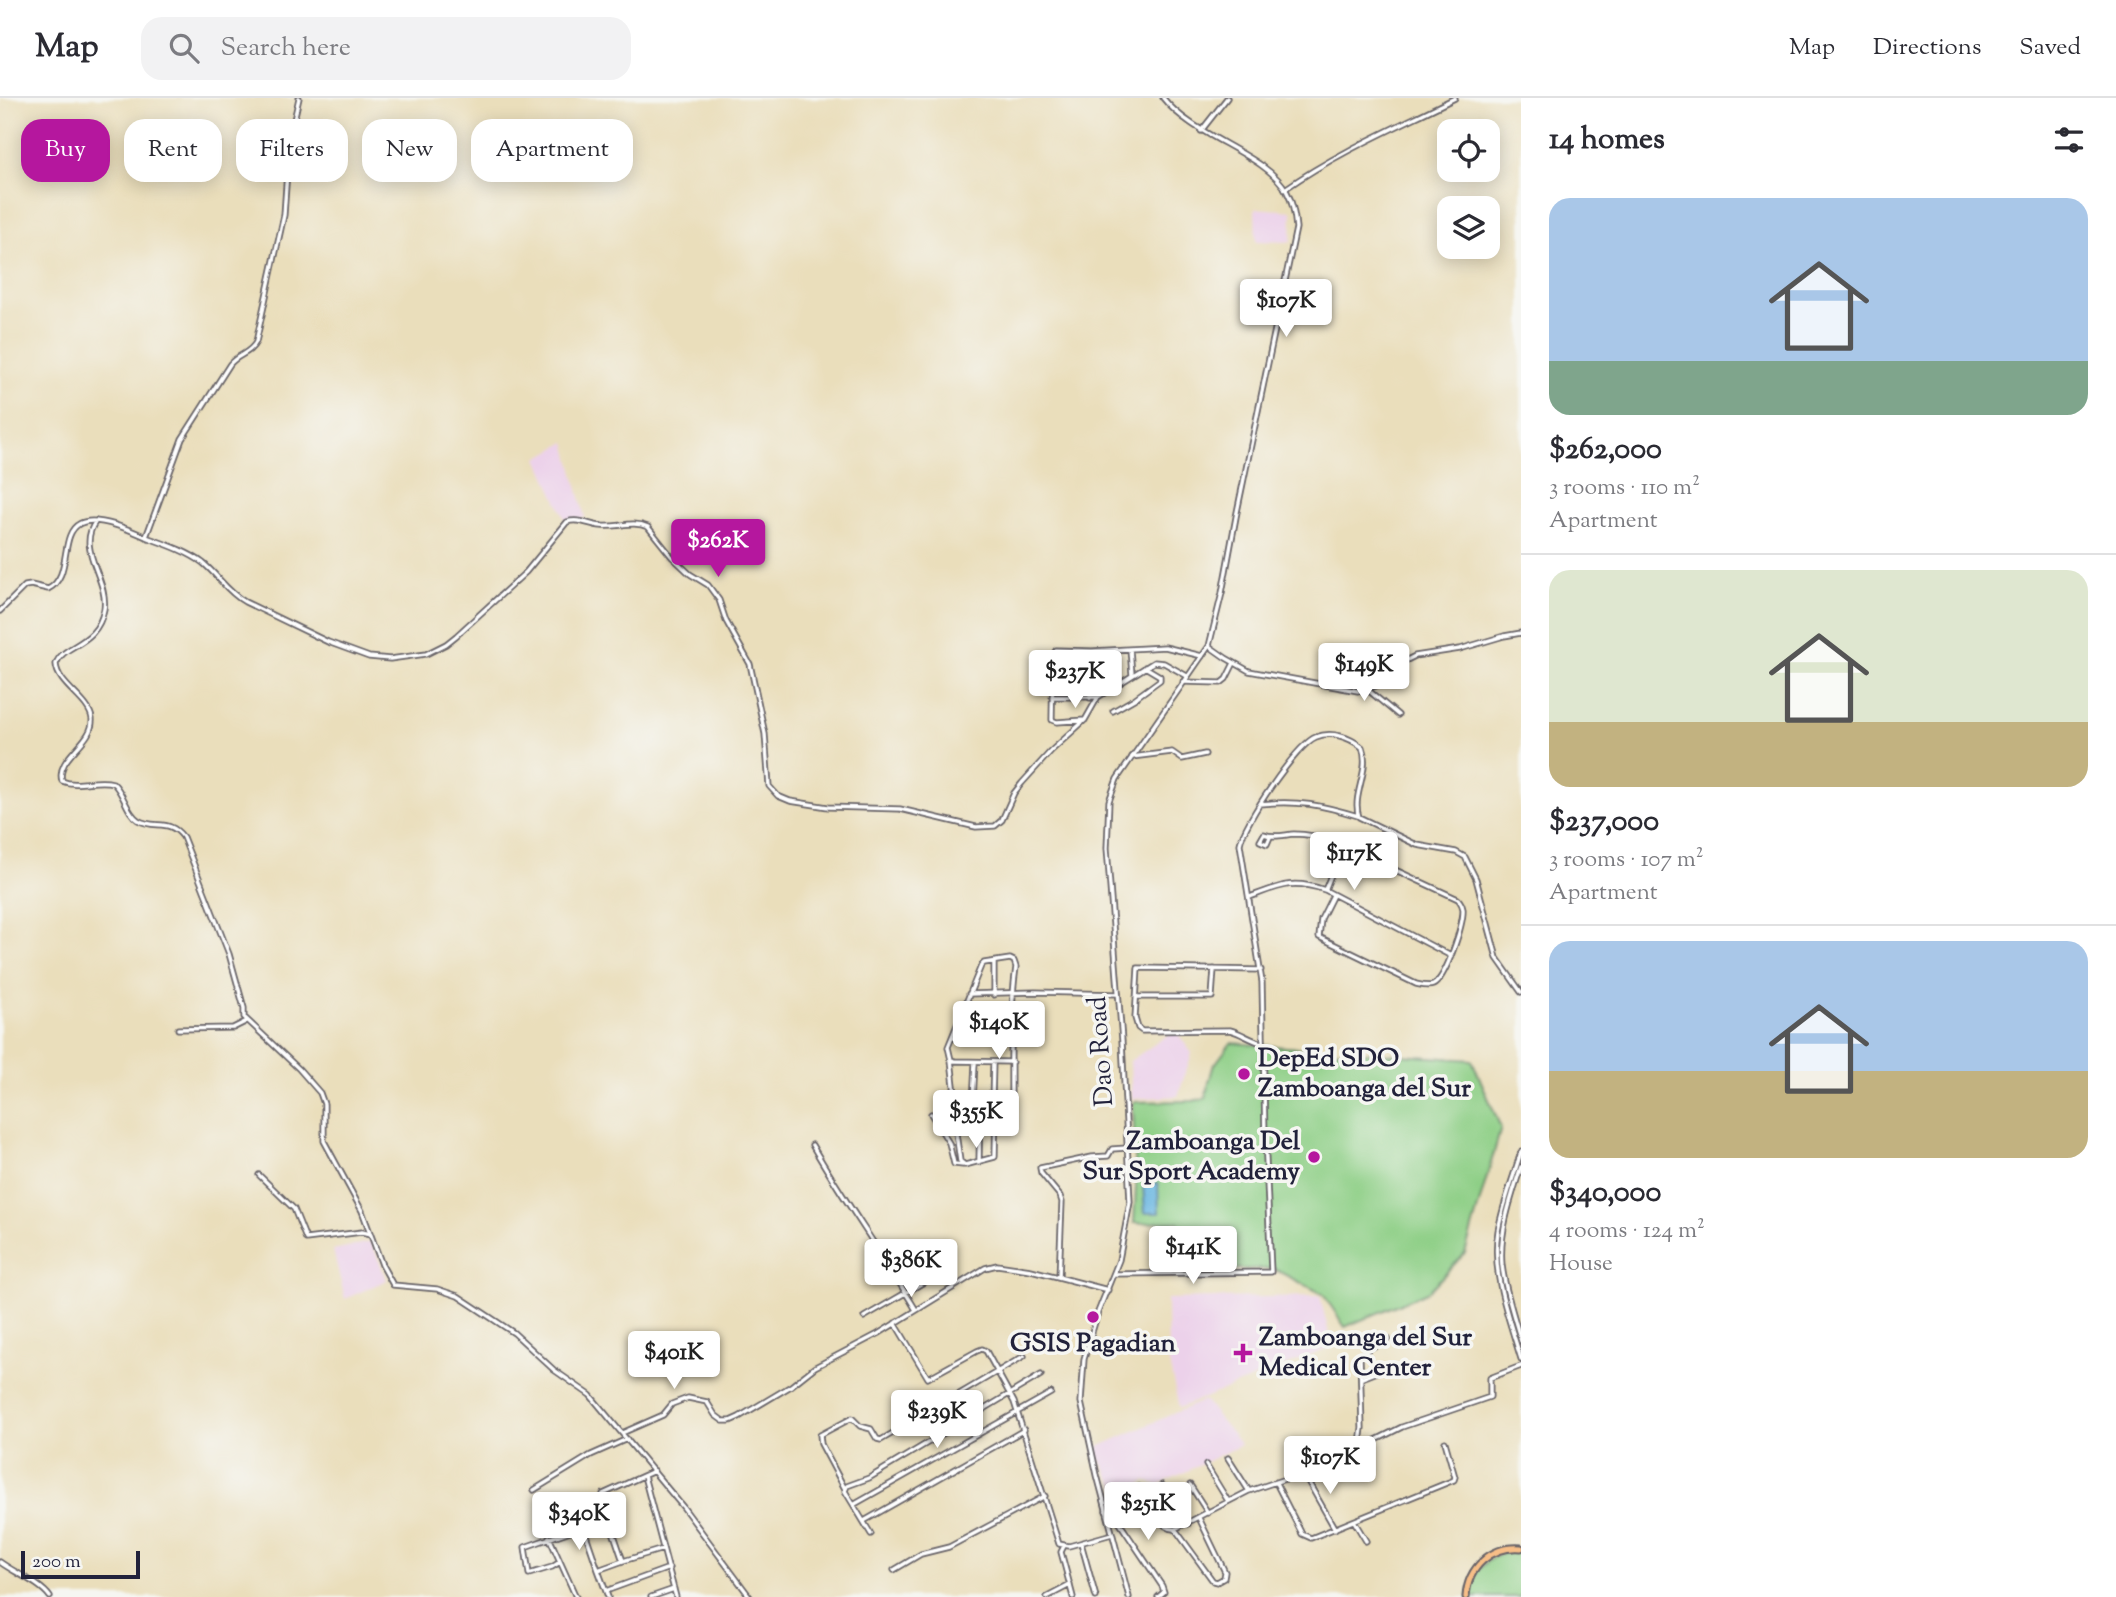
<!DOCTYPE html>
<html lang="en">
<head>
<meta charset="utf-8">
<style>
  :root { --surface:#fff; --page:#f2f2f3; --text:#2b2b33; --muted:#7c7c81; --line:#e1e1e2; --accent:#b5179e }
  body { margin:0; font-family:"Sorts Mill Goudy",serif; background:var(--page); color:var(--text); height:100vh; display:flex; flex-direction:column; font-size:26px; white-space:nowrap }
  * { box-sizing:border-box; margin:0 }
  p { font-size:23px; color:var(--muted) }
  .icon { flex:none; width:38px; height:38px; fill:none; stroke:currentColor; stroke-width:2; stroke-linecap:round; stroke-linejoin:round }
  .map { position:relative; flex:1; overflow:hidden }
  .side { display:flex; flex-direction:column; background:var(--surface); width:595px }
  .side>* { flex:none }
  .top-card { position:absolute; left:21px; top:21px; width:665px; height:63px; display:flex; gap:14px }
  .controls { position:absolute; left:1437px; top:21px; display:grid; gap:14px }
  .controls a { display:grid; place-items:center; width:63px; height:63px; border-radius:14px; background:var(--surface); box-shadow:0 4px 18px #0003; font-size:35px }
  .scale { position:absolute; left:21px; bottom:18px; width:119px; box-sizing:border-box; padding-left:7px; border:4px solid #22223b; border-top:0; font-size:19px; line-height:24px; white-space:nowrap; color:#22223b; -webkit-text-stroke:5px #f6f6f2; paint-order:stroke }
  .price { position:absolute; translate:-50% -60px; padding:0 16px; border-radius:7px; background:#fff; color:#222; font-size:23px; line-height:46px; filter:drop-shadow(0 2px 4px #0008) }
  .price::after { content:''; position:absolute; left:50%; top:42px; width:21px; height:16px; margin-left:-10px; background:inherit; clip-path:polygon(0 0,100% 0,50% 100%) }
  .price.selected { background:var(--accent); color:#fff }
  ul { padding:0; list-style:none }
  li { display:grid; align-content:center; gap:14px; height:371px; padding:0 28px }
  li+li { border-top:2px solid var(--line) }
  li span { display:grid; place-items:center; height:217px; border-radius:21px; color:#555 }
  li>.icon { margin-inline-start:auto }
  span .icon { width:126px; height:126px; fill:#fffc; stroke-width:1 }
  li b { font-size:30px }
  h2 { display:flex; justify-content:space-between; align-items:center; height:84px; padding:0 28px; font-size:30px }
  .tag { padding:0 24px; border-radius:21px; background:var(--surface); box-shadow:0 4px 18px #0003; font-size:24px; line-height:63px }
  .tag.selected { background:var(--accent); color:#fff }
  header { display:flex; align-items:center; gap:42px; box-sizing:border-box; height:98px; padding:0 35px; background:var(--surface); border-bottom:2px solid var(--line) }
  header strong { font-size:33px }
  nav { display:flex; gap:38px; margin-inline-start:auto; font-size:24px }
  .search { width:490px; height:63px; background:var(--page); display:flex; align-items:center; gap:18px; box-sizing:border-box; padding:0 24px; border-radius:21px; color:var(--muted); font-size:26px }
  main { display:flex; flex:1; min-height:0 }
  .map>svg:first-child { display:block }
</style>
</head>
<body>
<header>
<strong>Map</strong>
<div class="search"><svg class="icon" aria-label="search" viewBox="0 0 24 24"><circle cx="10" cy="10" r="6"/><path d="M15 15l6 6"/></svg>Search here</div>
<nav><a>Map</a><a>Directions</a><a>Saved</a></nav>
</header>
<main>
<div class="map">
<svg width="1521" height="1499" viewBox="0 0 1521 1499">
  <rect width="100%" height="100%" fill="#f6f6f2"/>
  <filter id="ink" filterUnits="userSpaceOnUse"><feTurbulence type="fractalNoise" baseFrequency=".0143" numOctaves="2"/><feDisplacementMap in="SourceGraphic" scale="14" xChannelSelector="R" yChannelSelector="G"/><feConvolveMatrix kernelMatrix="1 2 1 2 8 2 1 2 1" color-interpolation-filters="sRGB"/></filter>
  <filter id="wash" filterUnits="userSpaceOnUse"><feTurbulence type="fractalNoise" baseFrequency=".00686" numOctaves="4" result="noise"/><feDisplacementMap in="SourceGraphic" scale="28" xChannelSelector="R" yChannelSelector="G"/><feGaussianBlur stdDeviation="1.57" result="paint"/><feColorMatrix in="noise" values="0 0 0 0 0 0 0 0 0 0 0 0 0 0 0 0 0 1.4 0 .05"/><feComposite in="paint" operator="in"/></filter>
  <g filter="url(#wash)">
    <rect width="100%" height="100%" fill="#eadebb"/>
    <!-- built -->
    <path fill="#ecd1ea" d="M 1255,110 L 1292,113 L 1291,144 L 1256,143 Z
      M 566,344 L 585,420 L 565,421 L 538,360 Z
      M 1175,932 L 1192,955 L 1178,998 L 1132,1001 L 1130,963 Z
      M 371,1144 L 387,1182 L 345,1201 L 333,1152 Z
      M 1320,1198 L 1332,1249 L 1179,1310 L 1168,1260 L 1167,1201 Z
      M 1204,1302 L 1241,1347 L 1158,1387 L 1145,1383 L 1122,1400 L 1094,1351 Z"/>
    <!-- green -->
    <path fill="#8ecf86" stroke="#587860" stroke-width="2" d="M 1231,945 L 1472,962 L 1501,1030 L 1465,1155 L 1429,1193 L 1345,1229 L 1323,1196 L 1274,1171 L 1181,1171 L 1179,1124 L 1134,1125 L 1136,1088 L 1133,1004 L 1193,1003 L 1205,1000 L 1213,969 Z
      M 1511,1454 L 1521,1454 L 1521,1499 L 1468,1499 C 1473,1473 1485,1458 1511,1454 Z"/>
    <!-- water -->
    <path fill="#67b6e1" stroke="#446c8e" stroke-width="2" d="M 1158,1085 L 1159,1115 L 1145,1115 L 1143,1086 Z"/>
  </g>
  <g filter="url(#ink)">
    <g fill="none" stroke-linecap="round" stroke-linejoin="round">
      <defs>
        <path id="minor" d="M 1201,33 L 1227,0
          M 289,49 L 340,57
          M 1285,91 C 1338,54 1397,29 1455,0
          M 96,423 C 75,451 109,481 104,511 C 97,549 63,545 56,566 C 57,587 90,602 92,621 C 94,645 55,659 62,683 C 78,690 96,680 113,685 C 124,695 126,714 138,722 C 155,732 169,720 183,739 L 229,856 L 244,910 L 244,919 L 299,971 L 320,995 L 324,1006 L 324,1043 L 362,1113 L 382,1167 L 393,1187 L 437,1191 L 458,1198 L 514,1235 L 554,1272 L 590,1297 L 683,1409 L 750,1499
          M 146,439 C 165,446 187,453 203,465 C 219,478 226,493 245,504 L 328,544 L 369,559 L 390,561 L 426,556 L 446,546 L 456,538 L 526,474 L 567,424 C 579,420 589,427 601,428 C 618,430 632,422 648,429 L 672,459 L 690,476 L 708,487 L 719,502 L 726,523 L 750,566 L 765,636 L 769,688 L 778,698 L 790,703 L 828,709 L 900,711 L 976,729 L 995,728 L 1002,722 L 1014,695 L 1022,685 L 1051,653 L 1085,622 L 1098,599 L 1154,564 L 1164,565 L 1187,578
          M 0,513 L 25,488 L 31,487 L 48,491 C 85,473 35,388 146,439 L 182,341 L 230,266 C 238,256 250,256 256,244 L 284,117 L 289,44 L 299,0
          M 1130,551 L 1132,577
          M 1183,584 L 1221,585 L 1226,581 L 1234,565
          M 1368,592 L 1398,617
          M 1110,593 L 1112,553
          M 1052,599 L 1098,599
          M 1070,599 L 1072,553
          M 1090,600 L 1092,553
          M 1113,613 L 1134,601 L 1160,582 L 1160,578 L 1145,569
          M 1085,622 L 1057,624 L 1052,622 L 1053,558 L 1056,552 L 1092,553 L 1165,549 L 1202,558
          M 1132,659 L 1172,654 L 1182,661 L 1205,656
          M 1260,706 C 1298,702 1322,707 1358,718
          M 1270,739 L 1267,746 L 1260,743 L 1264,736 C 1273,740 1283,737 1294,736 C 1308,736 1321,739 1335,744 L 1458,801 C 1461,805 1462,805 1463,811 C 1464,825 1446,881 1433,887 C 1428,889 1421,887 1416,886 L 1319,839 L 1321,821 L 1333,797
          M 1325,792 L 1343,747
          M 1250,799 C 1281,787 1293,781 1325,792 L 1451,858
          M 994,864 L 994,897
          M 1261,872 L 1138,870 L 1135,920 L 1138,930 L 1142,933 L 1230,932 C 1242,935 1250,942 1262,945
          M 969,896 L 1035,894 L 1118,896
          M 1136,899 L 1212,899 L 1214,871
          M 961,918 L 1011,919
          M 178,931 L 233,930 L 247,923
          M 954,940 L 1011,942
          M 951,962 L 956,1004 L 1005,1005 L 1010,1003 L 1011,999 C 1011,955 1010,912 1016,869 L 1014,863 L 1010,861 L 984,865 L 981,868 L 948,949 L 951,962 L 955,963 L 1012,964
          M 956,1004 L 952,1007 L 960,1063 L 965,1067 L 995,1059 L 996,1005
          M 973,1004 L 975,965
          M 992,1004 L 993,964
          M 931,1016 L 949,1045 L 954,1066 L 963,1067
          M 812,1047 C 844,1103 883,1156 916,1212
          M 1521,1054 C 1513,1080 1503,1106 1498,1133 C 1491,1175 1509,1221 1521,1261
          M 979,1064 L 980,1004
          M 1521,1069 C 1511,1100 1499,1134 1502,1167 C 1505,1193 1514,1218 1521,1243
          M 259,1077 L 294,1111 L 306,1141 L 362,1134 L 370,1136
          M 1115,1176 L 1271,1174 L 1265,1039 L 1262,884 L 1240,746 C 1243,726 1297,646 1316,639 C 1332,633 1349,639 1362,649 C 1371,672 1351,697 1359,719 L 1417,747 L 1456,754 L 1465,759 L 1476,781 L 1497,860 L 1521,894
          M 1059,1179 L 1062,1104 L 1060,1098 L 1041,1075 L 1040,1070 L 1092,1059 L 1108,1058 L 1112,1051 L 1127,1050
          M 864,1219 L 950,1169
          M 895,1225 L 928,1280 L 977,1253 L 982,1251 L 986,1253 L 1014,1304 L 1059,1446 L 1069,1448 L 1112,1436
          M 1362,1280 L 1385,1271
          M 622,1335 L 663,1317 L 672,1306 L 688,1300 L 707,1304 L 715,1317 L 723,1323 L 730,1323 L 739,1319 L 791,1288 L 815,1269 L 878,1236 L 985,1170 L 997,1167 L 1031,1172 L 1108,1192
          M 1360,1346 L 1362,1330 L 1360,1259 L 1368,1251 L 1388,1241
          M 1228,1360 L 1249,1393
          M 1206,1367 L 1228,1403
          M 644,1378 L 676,1499
          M 1305,1378 L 1335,1431
          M 1276,1385 L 1302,1436 L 1311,1440 L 1454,1382 L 1455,1379 L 1445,1344
          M 1162,1387 L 1188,1426
          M 1190,1387 L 1208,1415
          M 845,1391 L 821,1346 L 820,1337 L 852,1320 L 860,1328 L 871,1331 L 877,1341 L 881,1342 L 1024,1258
          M 534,1392 L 591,1357 L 627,1341
          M 1122,1402 L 1139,1389 C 1147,1402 1159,1432 1175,1431 L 1249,1393 L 1285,1381 L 1305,1378 L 1317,1373 L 1360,1346 L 1374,1343 L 1402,1329 L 1490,1299 L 1490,1280 L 1521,1268
          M 855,1406 L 1051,1295
          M 1106,1413 L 1119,1424 L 1162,1488 L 1164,1494 L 1158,1499
          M 608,1419 L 623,1463 L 663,1451
          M 864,1423 L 1024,1332
          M 1354,1423 L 1366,1443
          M 583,1428 L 598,1472
          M 1175,1431 L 1213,1483 L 1217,1484 L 1224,1480 L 1225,1474 L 1199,1420
          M 871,1436 L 845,1393 L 847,1388 L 869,1380 L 1041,1277
          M 549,1439 L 576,1499
          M 1081,1445 L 1096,1499
          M 1064,1448 L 1061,1454 L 1073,1499
          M 0,1464 C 15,1475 40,1485 50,1499
          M 560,1464 L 552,1469 L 529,1476 L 525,1449 L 607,1420 L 608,1416 L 603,1396 L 654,1373
          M 894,1472 L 921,1456 L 949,1449 L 1045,1398
          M 606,1493 L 669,1470
          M 608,1499 L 598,1472 L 623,1463
          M 651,1499 L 674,1491
          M 1047,1499 L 1070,1487"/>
        <path id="tertiary" d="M 1209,548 L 1226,560 L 1249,573 L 1358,593 L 1376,588 L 1401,565 L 1415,558 L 1460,551 L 1504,538 L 1521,535
          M 1129,1499 L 1097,1377 L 1081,1304 L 1084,1261 L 1098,1214 L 1119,1162 L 1130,1104 L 1122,943 L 1107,750 L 1109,703 L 1117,681 L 1209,548 L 1222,495 L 1236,419 L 1296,130 C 1295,118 1293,105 1287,94 C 1267,56 1194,40 1163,0"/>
        <path id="trunk" d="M 1466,1499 C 1468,1469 1491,1448 1521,1450"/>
      </defs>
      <!-- minor casing -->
      <use href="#minor" stroke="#686468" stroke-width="7"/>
      <!-- tertiary casing -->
      <use href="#tertiary" stroke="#686468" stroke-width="7"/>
      <!-- trunk casing -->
      <use href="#trunk" stroke="#686468" stroke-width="9"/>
      <!-- minor -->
      <use href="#minor" stroke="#fff" stroke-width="3.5"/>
      <!-- tertiary -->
      <use href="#tertiary" stroke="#fff" stroke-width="3.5"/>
      <!-- trunk -->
      <use href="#trunk" stroke="#f7be87" stroke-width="5"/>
    </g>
  </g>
  <!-- markers -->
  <g fill="#b5179e" stroke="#f6f6f2" stroke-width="2.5">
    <circle cx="1244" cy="976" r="7"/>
    <circle cx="1314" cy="1059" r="7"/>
    <circle cx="1093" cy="1219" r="7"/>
    <path d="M1239.5 1244.5h7v7h7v7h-7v7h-7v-7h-7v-7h7z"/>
  </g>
  <g text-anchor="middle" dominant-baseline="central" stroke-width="7" stroke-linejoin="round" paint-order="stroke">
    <!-- street labels -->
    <g font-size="26" fill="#22223b" stroke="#f6f6f2">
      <text transform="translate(1102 953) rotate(-94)">Dao Road</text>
    </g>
    <!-- poi labels -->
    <g font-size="26" font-weight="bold" fill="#22223b" stroke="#f6f6f2" text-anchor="start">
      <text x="1258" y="961">DepEd SDO<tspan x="1258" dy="30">Zamboanga del Sur</tspan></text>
      <text x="1300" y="1044" text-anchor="end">Zamboanga Del<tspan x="1300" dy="30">Sur Sport Academy</tspan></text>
      <text x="1259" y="1240">Zamboanga del Sur<tspan x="1259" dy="30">Medical Center</tspan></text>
      <text x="1093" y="1246" text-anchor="middle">GSIS Pagadian</text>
    </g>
  </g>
</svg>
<div class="controls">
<a><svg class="icon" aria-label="locate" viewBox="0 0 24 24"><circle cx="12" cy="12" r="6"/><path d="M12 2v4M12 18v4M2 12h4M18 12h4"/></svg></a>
<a><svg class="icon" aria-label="layers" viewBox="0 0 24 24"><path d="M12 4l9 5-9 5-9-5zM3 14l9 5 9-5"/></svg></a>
</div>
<div class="scale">200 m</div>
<b class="price" style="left:1286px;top:241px">$107K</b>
<b class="price selected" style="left:718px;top:481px">$262K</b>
<b class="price" style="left:1364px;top:605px">$149K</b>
<b class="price" style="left:1075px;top:612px">$237K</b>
<b class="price" style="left:1354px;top:794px">$117K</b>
<b class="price" style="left:999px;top:963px">$140K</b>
<b class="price" style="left:976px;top:1052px">$355K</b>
<b class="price" style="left:1193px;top:1188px">$141K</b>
<b class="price" style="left:911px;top:1201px">$386K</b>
<b class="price" style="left:674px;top:1293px">$401K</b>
<b class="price" style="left:937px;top:1352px">$239K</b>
<b class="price" style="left:1330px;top:1398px">$107K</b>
<b class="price" style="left:1148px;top:1444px">$251K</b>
<b class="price" style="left:579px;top:1454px">$340K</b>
<div class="top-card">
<a class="tag selected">Buy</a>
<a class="tag">Rent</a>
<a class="tag">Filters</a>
<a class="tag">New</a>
<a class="tag">Apartment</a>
</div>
</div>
<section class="side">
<h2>14 homes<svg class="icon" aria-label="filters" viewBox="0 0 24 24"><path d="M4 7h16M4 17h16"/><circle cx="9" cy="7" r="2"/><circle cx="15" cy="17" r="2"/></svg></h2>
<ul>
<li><span style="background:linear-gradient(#a9c7e8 75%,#7fa58c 0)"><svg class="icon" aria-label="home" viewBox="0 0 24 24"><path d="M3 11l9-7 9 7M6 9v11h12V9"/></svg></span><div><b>$262,000</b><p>3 rooms · 110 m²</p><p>Apartment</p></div></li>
<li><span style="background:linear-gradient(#dfe7d0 70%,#c2b280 0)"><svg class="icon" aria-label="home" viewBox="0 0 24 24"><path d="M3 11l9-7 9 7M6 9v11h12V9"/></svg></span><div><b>$237,000</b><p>3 rooms · 107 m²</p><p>Apartment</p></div></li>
<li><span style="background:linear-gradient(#a9c7e8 60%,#c2b280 0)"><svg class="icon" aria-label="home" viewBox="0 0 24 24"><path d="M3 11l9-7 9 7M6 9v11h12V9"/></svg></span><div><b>$340,000</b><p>4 rooms · 124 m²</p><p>House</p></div></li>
</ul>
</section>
</main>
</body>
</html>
